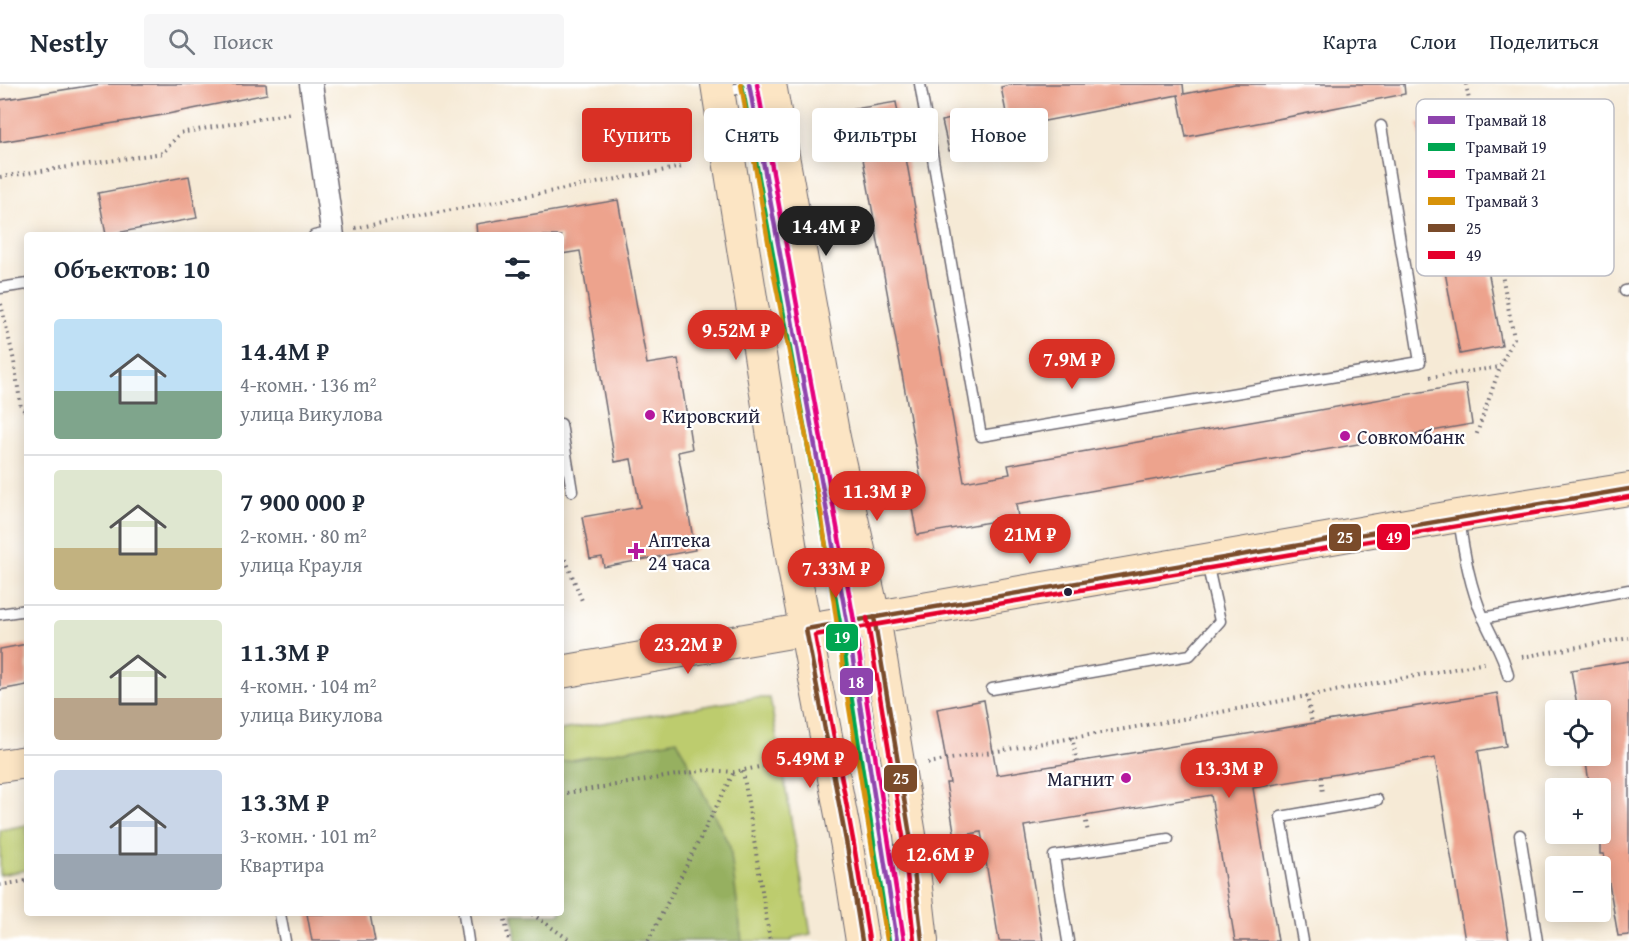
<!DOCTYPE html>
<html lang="ru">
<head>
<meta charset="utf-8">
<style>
  :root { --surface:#fff; --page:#f6f6f7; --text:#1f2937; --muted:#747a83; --line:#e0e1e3; --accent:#d93025 }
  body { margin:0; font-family:"Gentium Book Plus",serif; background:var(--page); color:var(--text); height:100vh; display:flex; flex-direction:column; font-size:22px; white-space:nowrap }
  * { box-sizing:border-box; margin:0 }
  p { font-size:20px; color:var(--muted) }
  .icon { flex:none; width:33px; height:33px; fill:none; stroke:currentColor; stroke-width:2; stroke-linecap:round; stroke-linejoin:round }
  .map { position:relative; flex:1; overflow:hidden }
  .side { position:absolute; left:24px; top:148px; width:540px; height:684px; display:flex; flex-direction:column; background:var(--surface); border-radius:6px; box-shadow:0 3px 15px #0003 }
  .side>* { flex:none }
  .hud { position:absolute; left:582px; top:24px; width:570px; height:54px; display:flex; gap:12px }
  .fabs { position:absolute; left:1545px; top:616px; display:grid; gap:12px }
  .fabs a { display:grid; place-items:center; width:66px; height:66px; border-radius:6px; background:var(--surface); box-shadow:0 3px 15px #0003; font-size:30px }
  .price { position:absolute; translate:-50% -51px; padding:0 14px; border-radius:21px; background:var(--accent); color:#fff; font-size:20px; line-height:39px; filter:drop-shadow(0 2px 3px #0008) }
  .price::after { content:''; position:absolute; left:50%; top:36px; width:18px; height:14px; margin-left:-9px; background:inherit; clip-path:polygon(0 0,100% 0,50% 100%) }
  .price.active { background:#222; color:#fff }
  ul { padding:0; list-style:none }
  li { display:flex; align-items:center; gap:18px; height:150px; padding:0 30px }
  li+li { border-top:2px solid var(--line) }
  li span { display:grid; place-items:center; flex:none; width:168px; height:120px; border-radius:6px; color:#555 }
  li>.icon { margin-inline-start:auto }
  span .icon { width:72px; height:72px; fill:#fffc; stroke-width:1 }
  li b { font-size:26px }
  h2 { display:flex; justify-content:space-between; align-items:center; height:72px; padding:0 30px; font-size:26px }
  .pill { padding:0 21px; border-radius:6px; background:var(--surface); box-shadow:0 3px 15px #0003; font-size:21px; line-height:54px }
  .pill.active { background:var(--accent); color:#fff }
  header { display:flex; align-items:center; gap:36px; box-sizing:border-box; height:84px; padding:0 30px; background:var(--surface); border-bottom:2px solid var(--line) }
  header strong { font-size:28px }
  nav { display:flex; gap:33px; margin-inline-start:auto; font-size:21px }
  .search { width:420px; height:54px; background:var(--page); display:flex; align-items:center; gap:15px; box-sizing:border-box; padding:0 21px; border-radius:6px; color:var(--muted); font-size:22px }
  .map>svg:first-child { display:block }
</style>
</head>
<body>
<header>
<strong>Nestly</strong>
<div class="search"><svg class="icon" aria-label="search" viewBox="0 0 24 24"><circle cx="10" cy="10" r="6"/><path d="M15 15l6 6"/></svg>Поиск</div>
<nav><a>Карта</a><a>Слои</a><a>Поделиться</a></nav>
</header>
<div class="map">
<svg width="1629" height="857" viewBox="0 0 1629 857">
  <rect width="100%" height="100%" fill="#fff"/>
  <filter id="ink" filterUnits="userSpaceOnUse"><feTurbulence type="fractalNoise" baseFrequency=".0167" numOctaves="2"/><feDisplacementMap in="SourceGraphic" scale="12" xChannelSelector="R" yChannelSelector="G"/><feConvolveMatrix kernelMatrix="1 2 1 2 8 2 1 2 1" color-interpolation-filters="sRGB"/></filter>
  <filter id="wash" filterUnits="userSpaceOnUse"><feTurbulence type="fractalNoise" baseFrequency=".008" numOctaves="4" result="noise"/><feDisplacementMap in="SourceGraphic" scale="24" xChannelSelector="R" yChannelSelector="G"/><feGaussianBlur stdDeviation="1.35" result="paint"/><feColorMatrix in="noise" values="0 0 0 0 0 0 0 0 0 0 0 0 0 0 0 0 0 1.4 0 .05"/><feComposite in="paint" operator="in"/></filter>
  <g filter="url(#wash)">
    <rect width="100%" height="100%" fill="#f6ead6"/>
    <!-- green -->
    <path fill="#bdcc6e" stroke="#707754" stroke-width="1.5" d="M 753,614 L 770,614 L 811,850 L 792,854 L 792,857 L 518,857 L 512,830 L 561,830 L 561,646 Z
      M 27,741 L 27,786 L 0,791 L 0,746 Z"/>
    <!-- forest -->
    <path fill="#96b061" stroke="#5c694e" stroke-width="1.5" d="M 677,656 L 730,763 L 742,857 L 516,857 L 513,830 L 561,830 L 561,678 Z"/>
    <g id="blocks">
      <!-- building -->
      <path fill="#eda38d" d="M 100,0 L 266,0 L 267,10 L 163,31 L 0,58 L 0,16 Z
        M 1014,0 L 1183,0 L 1184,10 L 1235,0 L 1404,0 L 1405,10 L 1186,53 L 1178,11 L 1009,44 L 1001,3 Z
        M 896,18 L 964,398 L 1010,390 L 1008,381 L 1466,300 L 1472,340 L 1016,420 L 1018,433 L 917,451 L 908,404 L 922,401 L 854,25 Z
        M 963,32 L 970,63 L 949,67 L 942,37 Z
        M 1460,33 L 1502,262 L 1460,270 L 1418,40 Z
        M 189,92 L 197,134 L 106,151 L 98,109 Z
        M 618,116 L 647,280 L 678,275 L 692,365 L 678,368 L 695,466 L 604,483 L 602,473 L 590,475 L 582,433 L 640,423 L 631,375 L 615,378 L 580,167 L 561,170 L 561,152 L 477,152 L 476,140 Z
        M 27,560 L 27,601 L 0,606 L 0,565 Z
        M 1629,577 L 1629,851 L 1618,852 L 1604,770 L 1600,770 L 1600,705 L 1590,705 L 1585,672 L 1600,672 L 1600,627 L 1578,627 L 1571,586 Z
        M 1497,609 L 1506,662 L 1478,667 L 1509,857 L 1465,857 L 1435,674 L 1253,704 L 1278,857 L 1235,857 L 1211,711 L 1024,742 L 1043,857 L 999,857 L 981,748 L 955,753 L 946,699 L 950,699 L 937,625 L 984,616 L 997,691 Z
        M 307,830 L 370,830 L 375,857 L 312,857 Z"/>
    </g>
  </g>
  <g filter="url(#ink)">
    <use href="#blocks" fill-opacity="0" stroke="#6c6871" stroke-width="1.5"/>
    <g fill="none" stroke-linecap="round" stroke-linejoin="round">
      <defs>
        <path id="lane" d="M 920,0 L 981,352 L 1420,278 L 1381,42
          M 722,8 L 761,0
          M 314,152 L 333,148
          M 0,204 L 27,200
          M 1625,207 L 1629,206
          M 561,340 L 572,407
          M 1459,435 C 1464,469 1470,504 1484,535 C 1492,554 1504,571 1508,591
          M 0,530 L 27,526
          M 1483,534 L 1629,506
          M 992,605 L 1190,571 L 1220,537 L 1207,479
          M 1520,751 L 1537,857
          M 280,830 L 285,857
          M 464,830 L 468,857
          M 1068,857 L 1054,772 L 1168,755
          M 1303,857 L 1281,733 L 1377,716"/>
        <path id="street" d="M 311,0 L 333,152"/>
        <path id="secondary" d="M 717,0 L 794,485 L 847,762 L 862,857
          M 770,0 L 834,354 L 874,533 L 910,751 L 922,857
          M 561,588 L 1458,432 L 1629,405
          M 0,682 L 27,678"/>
      </defs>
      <!-- lane casing -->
      <use href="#lane" stroke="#6c6871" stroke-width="13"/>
      <!-- street casing -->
      <use href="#street" stroke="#6c6871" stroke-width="25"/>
      <!-- secondary casing -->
      <use href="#secondary" stroke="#6c6871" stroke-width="34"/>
      <!-- path -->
      <path stroke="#6c6871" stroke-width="4" stroke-dasharray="1.5 4.5" stroke-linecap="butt" d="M 1466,0 L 1514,254 L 1500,283 L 1476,352
        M 0,93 L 163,69 L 180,49 L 292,29
        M 355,144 L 682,83
        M 1,220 L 14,277 L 21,324 L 27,328
        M 1430,293 L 1500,283
        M 561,471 L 567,479 L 583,519
        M 1522,573 L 1629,554
        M 1307,611 L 1312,639
        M 1072,653 L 1077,678
        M 928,679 L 1205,631 L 1485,579
        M 743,687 L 770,857
        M 1321,693 L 1323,709
        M 561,710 L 707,686 L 734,688 L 789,677
        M 1085,732 L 1088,749
        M 0,801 L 27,797
        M 504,830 L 509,857
        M 532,830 L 571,857
        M 648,857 L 734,688"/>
      <!-- lane -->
      <use href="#lane" stroke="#fff" stroke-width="10"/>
      <!-- street -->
      <use href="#street" stroke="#fff" stroke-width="22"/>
      <!-- secondary -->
      <use href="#secondary" stroke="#fce5c4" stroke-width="32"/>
      <defs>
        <path id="bus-1" d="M 874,533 L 910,751 L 922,857
          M 862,857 L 847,762 L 806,545 L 1629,405"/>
        <path id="bus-2" d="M 867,534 L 903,752 L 914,857
          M 869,856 L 854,761 L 815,551 L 1629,413"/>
      </defs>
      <!-- bus-1 casing -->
      <use href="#bus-1" stroke="#fff" stroke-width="9"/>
      <!-- bus-2 casing -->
      <use href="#bus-2" stroke="#fff" stroke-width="9"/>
      <!-- bus-1 -->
      <use href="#bus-1" stroke="#7a4b2a" stroke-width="4.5"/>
      <!-- bus-2 -->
      <use href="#bus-2" stroke="#e4002b" stroke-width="4.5"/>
      <defs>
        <path id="tram-1" d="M 749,0 L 847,538 L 897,857"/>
        <path id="tram-2" d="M 742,1 L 840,539 L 889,857"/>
        <path id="tram-3" d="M 757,0 L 854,537 L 904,856"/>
        <path id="tram-4" d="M 741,0 L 774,192 L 821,428 L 846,605 L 887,856"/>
      </defs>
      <!-- tram-1 casing -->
      <use href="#tram-1" stroke="#fff" stroke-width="9"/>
      <!-- tram-2 casing -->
      <use href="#tram-2" stroke="#fff" stroke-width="9"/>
      <!-- tram-3 casing -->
      <use href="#tram-3" stroke="#fff" stroke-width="9"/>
      <!-- tram-4 casing -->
      <use href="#tram-4" stroke="#fff" stroke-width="9"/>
      <!-- tram-1 -->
      <use href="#tram-1" stroke="#8e44ad" stroke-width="4.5"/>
      <!-- tram-2 -->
      <use href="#tram-2" stroke="#00a651" stroke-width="4.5"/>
      <!-- tram-3 -->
      <use href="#tram-3" stroke="#e5007d" stroke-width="4.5"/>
      <!-- tram-4 -->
      <use href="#tram-4" stroke="#d79209" stroke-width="4.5"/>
    </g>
  </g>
  <!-- markers -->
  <g fill="#b5179e" stroke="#fff" stroke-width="2">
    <circle cx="650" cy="331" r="6"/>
    <circle cx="1345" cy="352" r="6"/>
    <path d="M633 458h6v6h6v6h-6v6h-6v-6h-6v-6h6z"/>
    <circle cx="1126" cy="694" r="6"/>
  </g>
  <circle fill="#22223b" stroke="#fff" stroke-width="2" cx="1068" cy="508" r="5"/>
  <g text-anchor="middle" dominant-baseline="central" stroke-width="4.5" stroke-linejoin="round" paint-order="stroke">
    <!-- poi labels -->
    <g font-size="20" fill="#22223b" stroke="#fff" text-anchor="start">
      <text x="662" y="331">Кировский</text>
      <text x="1357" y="352">Совкомбанк</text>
      <text x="648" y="455">Аптека<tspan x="648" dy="23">24 часа</tspan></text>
      <text x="1114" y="694" text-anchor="end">Магнит</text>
    </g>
  </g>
  <!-- legend -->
  <rect x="1416" y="15" width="198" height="177" rx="9" fill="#fff" stroke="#bdbdc4" stroke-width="1.5"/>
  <rect x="1428" y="32" width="27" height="8" fill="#8e44ad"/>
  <rect x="1428" y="59" width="27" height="8" fill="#00a651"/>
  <rect x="1428" y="86" width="27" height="8" fill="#e5007d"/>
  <rect x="1428" y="113" width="27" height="8" fill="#d79209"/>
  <rect x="1428" y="140" width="27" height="8" fill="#7a4b2a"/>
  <rect x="1428" y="167" width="27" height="8" fill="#e4002b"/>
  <g font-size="16" fill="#22223b">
    <text x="1466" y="42">Трамвай 18</text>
    <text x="1466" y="69">Трамвай 19</text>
    <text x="1466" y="96">Трамвай 21</text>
    <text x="1466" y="123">Трамвай 3</text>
    <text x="1466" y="150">25</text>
    <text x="1466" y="177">49</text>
  </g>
  <g stroke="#fff" stroke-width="2">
    <rect x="1376" y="439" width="35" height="28" rx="6" fill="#e4002b"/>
    <rect x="1328" y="439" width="34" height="29" rx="6" fill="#7a4b2a"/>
    <rect x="825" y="539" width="34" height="29" rx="6" fill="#00a651"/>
    <rect x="839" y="583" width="35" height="29" rx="6" fill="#8e44ad"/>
    <rect x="883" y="680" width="35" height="29" rx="6" fill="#7a4b2a"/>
  </g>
  <g font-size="16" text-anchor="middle" font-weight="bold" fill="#fff">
    <text x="1394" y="459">49</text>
    <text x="1345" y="459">25</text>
    <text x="842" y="559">19</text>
    <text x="856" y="604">18</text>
    <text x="901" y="700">25</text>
  </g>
</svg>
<div class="fabs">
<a><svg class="icon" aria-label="locate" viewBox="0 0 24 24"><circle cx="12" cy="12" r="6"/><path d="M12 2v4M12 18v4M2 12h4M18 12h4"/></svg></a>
<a>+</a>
<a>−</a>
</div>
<b class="price active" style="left:826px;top:173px">14.4M ₽</b>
<b class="price" style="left:736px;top:277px">9.52M ₽</b>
<b class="price" style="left:1072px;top:306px">7.9M ₽</b>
<b class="price" style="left:877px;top:438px">11.3M ₽</b>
<b class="price" style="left:1030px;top:481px">21M ₽</b>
<b class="price" style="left:836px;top:515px">7.33M ₽</b>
<b class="price" style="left:688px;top:591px">23.2M ₽</b>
<b class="price" style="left:810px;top:705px">5.49M ₽</b>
<b class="price" style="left:1229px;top:715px">13.3M ₽</b>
<b class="price" style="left:940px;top:801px">12.6M ₽</b>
<div class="hud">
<a class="pill active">Купить</a>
<a class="pill">Снять</a>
<a class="pill">Фильтры</a>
<a class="pill">Новое</a>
</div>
<section class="side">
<h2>Объектов: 10<svg class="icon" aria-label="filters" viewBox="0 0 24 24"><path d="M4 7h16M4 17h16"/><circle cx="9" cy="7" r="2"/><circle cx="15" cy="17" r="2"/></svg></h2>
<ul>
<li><span style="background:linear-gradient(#bfe0f5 60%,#7fa58c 0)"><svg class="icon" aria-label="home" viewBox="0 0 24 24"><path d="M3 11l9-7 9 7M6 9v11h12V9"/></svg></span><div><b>14.4M ₽</b><p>4-комн. · 136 m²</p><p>улица Викулова</p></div></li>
<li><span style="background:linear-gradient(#dfe7d0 65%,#c2b280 0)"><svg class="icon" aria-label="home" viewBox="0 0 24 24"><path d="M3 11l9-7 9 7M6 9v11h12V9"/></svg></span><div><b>7 900 000 ₽</b><p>2-комн. · 80 m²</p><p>улица Крауля</p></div></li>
<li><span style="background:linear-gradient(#dfe7d0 65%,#b9a48a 0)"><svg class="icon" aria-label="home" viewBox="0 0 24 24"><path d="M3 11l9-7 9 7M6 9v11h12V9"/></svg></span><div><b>11.3M ₽</b><p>4-комн. · 104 m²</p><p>улица Викулова</p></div></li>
<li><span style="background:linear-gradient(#c9d6e8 70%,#9aa5b1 0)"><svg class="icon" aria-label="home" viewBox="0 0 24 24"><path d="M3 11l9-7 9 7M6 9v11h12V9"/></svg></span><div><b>13.3M ₽</b><p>3-комн. · 101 m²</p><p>Квартира</p></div></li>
</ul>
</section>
</div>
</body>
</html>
